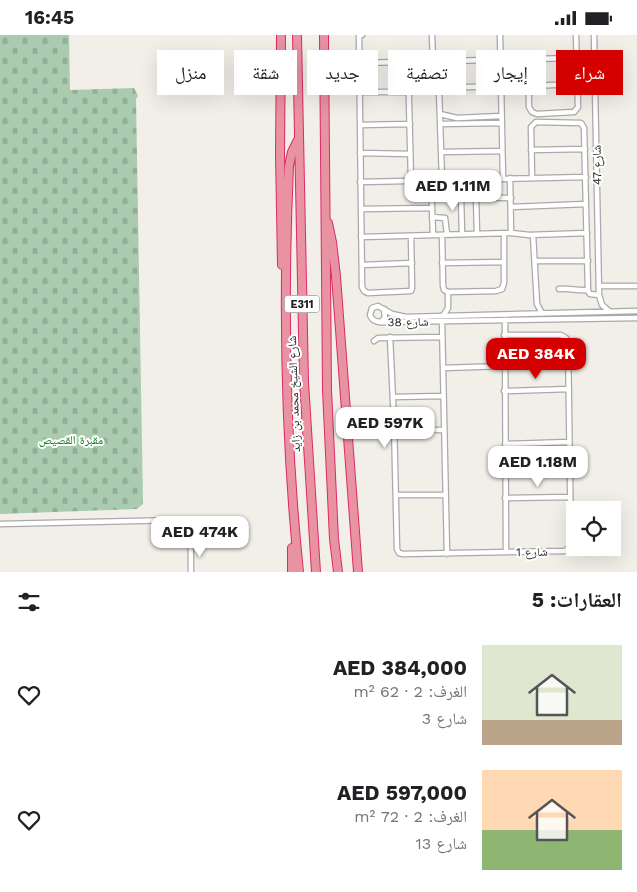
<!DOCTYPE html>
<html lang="ar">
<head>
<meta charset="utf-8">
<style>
  :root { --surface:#fff; --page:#f2f2f2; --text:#202124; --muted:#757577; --accent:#d40000 }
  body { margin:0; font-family:"Work Sans","Noto Naskh Arabic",sans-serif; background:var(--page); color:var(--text); direction:rtl; height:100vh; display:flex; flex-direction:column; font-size:19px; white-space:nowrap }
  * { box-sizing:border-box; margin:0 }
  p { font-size:16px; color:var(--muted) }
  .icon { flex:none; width:28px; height:28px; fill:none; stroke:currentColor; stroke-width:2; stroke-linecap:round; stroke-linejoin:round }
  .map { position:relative; height:537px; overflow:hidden; direction:ltr }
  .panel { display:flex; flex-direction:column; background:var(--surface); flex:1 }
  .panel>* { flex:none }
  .hud { position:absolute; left:15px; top:15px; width:608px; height:45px; direction:rtl; display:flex; gap:10px }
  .buttons { position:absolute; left:566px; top:466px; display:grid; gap:10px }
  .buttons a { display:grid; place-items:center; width:55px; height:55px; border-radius:0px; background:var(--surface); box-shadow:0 5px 20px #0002; font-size:25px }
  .price { position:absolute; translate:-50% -42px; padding:0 11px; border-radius:10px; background:#fff; color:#222; font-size:16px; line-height:32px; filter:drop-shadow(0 1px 2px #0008) }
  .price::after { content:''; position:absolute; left:50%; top:30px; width:15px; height:11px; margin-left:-8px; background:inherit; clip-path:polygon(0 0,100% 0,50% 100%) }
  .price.on { background:var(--accent); color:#fff }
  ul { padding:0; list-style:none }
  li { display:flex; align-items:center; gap:15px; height:125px; padding:0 15px }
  li span { display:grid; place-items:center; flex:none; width:140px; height:100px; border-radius:0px; color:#555 }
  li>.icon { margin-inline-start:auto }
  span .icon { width:60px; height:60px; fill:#fffc; stroke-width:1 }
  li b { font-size:21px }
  h2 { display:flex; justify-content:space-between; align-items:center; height:60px; padding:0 15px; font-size:21px }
  .tag { padding:0 18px; border-radius:0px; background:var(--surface); box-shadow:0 5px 20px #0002; font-size:18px; line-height:45px }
  .tag.on { background:var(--accent); color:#fff }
  .status { display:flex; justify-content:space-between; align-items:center; height:35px; padding:0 25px; background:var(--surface); direction:ltr }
  .status svg { height:14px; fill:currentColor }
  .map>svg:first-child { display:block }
</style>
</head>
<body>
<div class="status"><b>16:45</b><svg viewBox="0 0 49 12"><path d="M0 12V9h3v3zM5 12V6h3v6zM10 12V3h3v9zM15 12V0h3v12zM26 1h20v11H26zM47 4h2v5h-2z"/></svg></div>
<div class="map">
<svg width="637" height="537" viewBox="0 0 637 537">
  <defs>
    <pattern id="cemetery-stones" width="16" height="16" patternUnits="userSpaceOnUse" patternTransform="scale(1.25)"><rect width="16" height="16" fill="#aacbaf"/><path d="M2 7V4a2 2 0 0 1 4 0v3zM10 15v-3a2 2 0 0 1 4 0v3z" fill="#92ae96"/></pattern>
  </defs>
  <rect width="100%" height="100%" fill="#f2efe9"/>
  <!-- cemetery -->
  <path fill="url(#cemetery-stones)" d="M 0,0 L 69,0 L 70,55 L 134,53 L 138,61 L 136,64 L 143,469 L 137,474 L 0,479 Z"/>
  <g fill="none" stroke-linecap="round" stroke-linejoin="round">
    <defs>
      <path id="street" d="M 362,0 L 359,0 L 362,252 L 364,256 L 368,258 L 411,256 L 412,253 L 411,201
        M 432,0 L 433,26
        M 500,0 L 503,144
        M 594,0 L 599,260 L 602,270 L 609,276
        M 438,25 L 442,145
        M 528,25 L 529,72 L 532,77 L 537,79 L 574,77 L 578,72 L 576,0
        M 408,27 L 411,146
        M 359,28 L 577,23
        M 529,51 L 577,49
        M 439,53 L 501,51
        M 359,57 L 409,57
        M 440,79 L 457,83 L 501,81
        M 440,89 L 501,88
        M 360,90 L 410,89
        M 531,115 L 585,114
        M 441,117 L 502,116
        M 360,118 L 410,119
        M 510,143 L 511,198
        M 532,143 L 531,92 L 536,87 L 581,88 L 584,93 L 588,256 L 590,259 L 599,260
        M 431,145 L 433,200
        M 360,147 L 586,142
        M 456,162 L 511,163
        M 461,162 L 462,199
        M 476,162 L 477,199
        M 511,172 L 586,169
        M 361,174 L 432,173
        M 432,182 L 445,183 L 447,199
        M 442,200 L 443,251 L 444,255 L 448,257 L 496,256 L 502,254 L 504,248 L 504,198
        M 533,200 L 537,269 L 542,278
        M 361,202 L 511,198 L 529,200 L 587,198
        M 535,226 L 588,226
        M 442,228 L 504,227
        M 362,230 L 412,228
        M 599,251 L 637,251
        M 559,254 C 569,253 578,256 588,255
        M 637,276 L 406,282 L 392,279 L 378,271 L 372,273 L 370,280 C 373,289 383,287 391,287 L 637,283
        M 443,281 L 448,273 L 448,257
        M 505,285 L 506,517
        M 442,286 L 447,519
        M 380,287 L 385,283 L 384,274
        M 390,302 L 394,387 L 397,514 L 399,518 L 403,519 L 565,516 L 571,511 L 568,307 L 566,303 L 561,300 L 504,300
        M 374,306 L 378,303 L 442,302
        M 443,333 L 504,331
        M 504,356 L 569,354
        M 393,362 L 443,361
        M 394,387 L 403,395 L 444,395
        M 505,409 L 569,407
        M 396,460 L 445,460
        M 505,463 L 570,462
        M 170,487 C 196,494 190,514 191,537
        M 0,489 L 178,485 L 186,488 L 190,494 L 190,510"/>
      <path id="highway" d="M 281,0 L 280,119 L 282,230
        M 297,0 L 304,347 L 316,537
        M 324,0 L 327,355 L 334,504 L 338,537
        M 298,105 L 292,117 L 289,131 C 283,266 285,402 299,537
        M 328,188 L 332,207 L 336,241 L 358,537
        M 292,513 L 292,537"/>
    </defs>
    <!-- street casing -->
    <use href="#street" stroke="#a9a9a9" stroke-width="7"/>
    <!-- highway casing -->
    <use href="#highway" stroke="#dc2a67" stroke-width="10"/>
    <!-- street -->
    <use href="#street" stroke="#fff" stroke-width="4.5"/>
    <!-- highway -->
    <use href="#highway" stroke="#e892a2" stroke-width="8"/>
  </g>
  <g text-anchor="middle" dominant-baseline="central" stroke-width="4" stroke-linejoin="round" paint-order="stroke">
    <!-- shield labels -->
    <rect fill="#fff" stroke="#646464" stroke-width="1" x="284.5" y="260.5" width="35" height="17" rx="4"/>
    <g font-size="11" font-weight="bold" fill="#222">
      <text x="302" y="269">E311</text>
    </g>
    <!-- street labels -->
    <g font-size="12" fill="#222" stroke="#fff">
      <text transform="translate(597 130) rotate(-91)">شارع 47</text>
      <text transform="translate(408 287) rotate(-1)">شارع 38</text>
      <text transform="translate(294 359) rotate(-92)">شارع الشيخ محمد بن زايد</text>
      <text transform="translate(532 517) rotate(-1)">شارع 1</text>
    </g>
    <!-- park labels -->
    <g font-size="12" fill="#0c8416" stroke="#fff">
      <text x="71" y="405">مقبرة القصيص</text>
    </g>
  </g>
</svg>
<div class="buttons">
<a><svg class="icon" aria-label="locate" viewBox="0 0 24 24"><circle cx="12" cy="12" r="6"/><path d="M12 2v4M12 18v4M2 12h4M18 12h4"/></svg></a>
</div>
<b class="price" style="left:453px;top:177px">AED 1.11M</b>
<b class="price on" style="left:536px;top:345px">AED 384K</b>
<b class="price" style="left:385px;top:414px">AED 597K</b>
<b class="price" style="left:538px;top:453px">AED 1.18M</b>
<b class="price" style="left:200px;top:523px">AED 474K</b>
<div class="hud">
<a class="tag on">شراء</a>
<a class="tag">إيجار</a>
<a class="tag">تصفية</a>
<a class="tag">جديد</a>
<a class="tag">شقة</a>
<a class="tag">منزل</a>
</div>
</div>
<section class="panel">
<h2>العقارات: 5<svg class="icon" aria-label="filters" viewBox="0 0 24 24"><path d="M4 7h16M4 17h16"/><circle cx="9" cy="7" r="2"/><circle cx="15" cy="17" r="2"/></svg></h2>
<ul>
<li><span style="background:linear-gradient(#dfe7d0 75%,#b9a48a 0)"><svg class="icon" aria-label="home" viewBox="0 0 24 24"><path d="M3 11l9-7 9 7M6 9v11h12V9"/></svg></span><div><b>AED 384,000</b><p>الغرف: 2 · 62 m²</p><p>شارع 3</p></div><svg class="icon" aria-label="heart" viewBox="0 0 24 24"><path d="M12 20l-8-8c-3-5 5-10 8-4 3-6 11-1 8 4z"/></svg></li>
<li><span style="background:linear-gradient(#ffd9b3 60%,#8fb573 0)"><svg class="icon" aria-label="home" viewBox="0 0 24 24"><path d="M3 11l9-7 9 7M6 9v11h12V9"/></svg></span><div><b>AED 597,000</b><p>الغرف: 2 · 72 m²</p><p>شارع 13</p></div><svg class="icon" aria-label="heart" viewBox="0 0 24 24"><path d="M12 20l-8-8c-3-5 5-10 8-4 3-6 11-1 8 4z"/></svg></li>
</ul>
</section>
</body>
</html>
